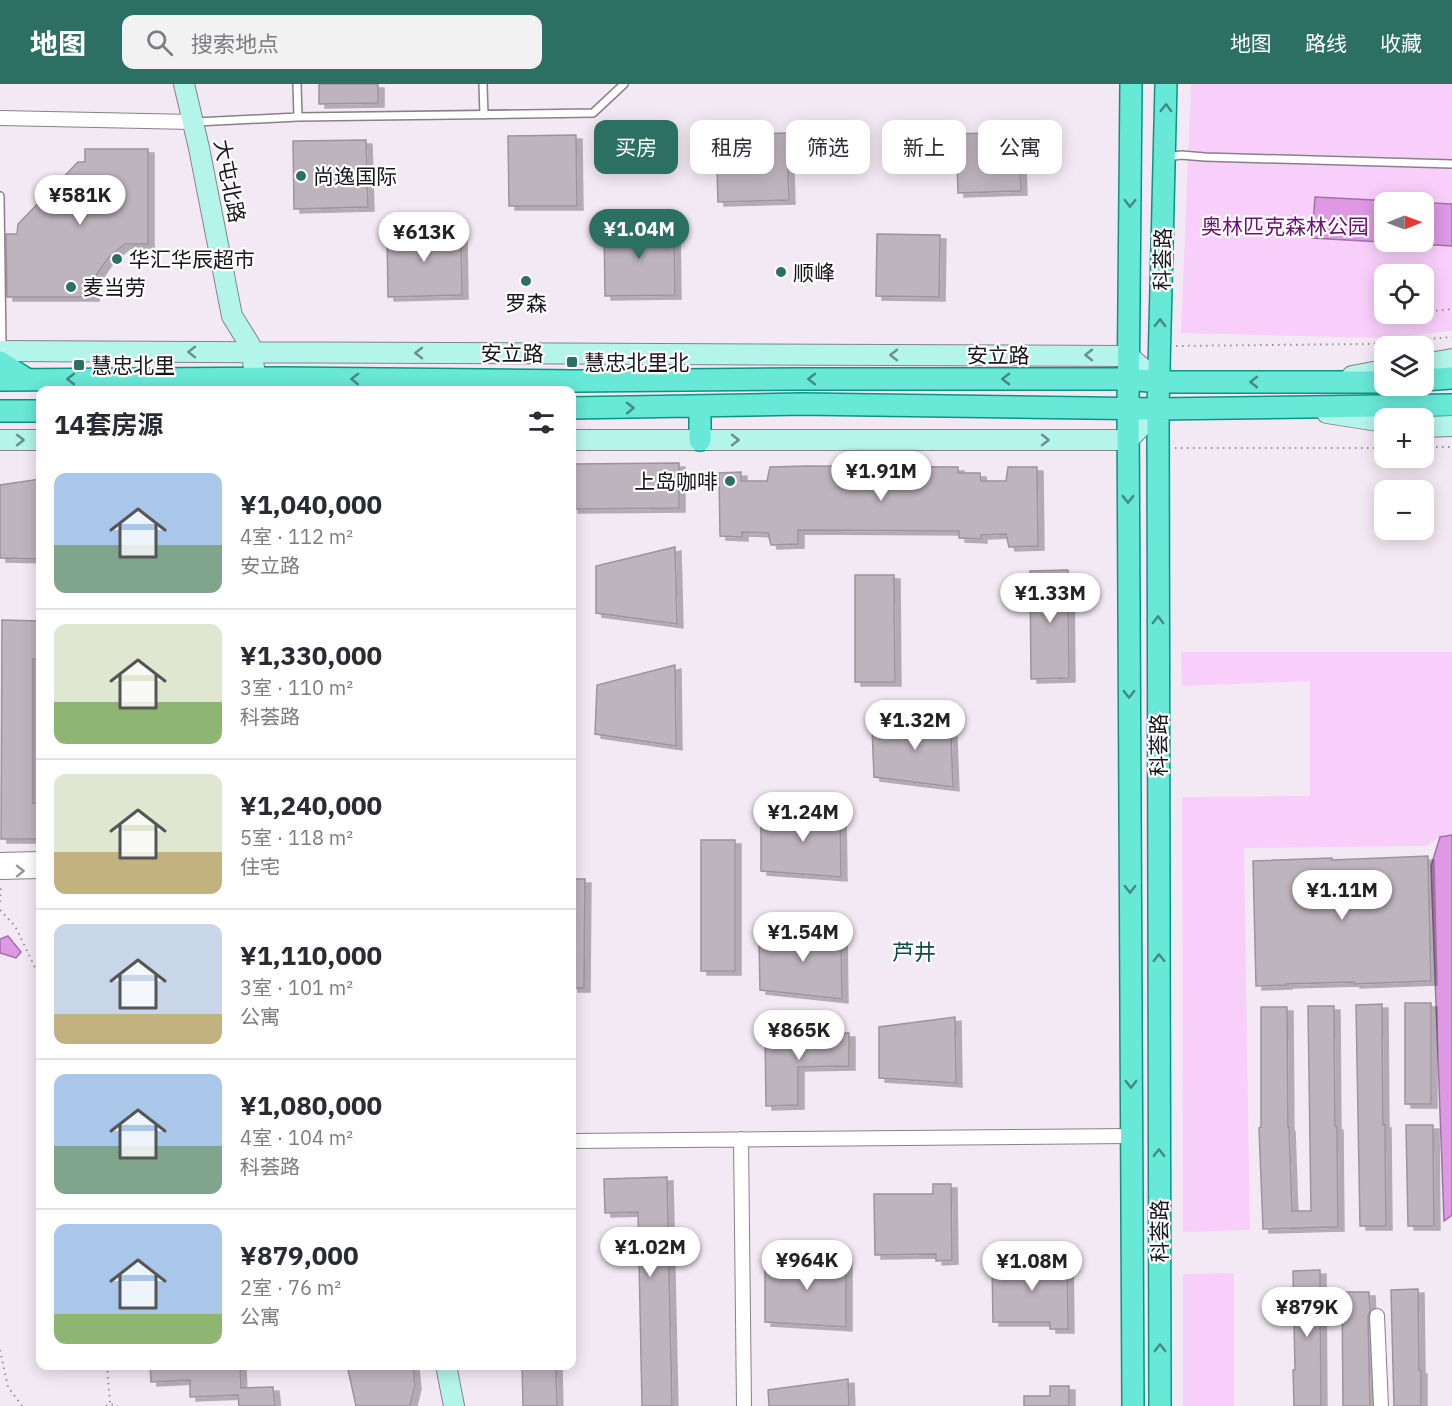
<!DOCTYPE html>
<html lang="zh">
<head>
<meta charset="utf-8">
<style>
  :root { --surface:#fff; --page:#f2f2f3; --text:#2b2b33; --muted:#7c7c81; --line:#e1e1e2; --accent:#2b7063 }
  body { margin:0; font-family:"IBM Plex Sans","Noto Sans SC",sans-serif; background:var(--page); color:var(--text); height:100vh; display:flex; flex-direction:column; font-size:22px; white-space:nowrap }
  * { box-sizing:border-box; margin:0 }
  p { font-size:20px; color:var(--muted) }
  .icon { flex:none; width:33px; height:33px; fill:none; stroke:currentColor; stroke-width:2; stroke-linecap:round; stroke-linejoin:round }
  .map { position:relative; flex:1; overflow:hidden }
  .side { position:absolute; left:36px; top:302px; width:540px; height:984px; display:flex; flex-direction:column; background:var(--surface); border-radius:12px; box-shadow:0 3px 15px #0003 }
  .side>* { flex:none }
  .hud { position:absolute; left:594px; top:36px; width:570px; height:54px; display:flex; gap:12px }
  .needle { width:39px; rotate:89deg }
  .buttons { position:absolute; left:1374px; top:108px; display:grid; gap:12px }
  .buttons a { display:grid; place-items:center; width:60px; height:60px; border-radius:12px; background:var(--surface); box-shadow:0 3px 15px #0003; font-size:30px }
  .price { position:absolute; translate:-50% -51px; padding:0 14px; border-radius:21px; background:#fff; color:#222; font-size:20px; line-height:39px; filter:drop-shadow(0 2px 3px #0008) }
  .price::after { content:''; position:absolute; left:50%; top:36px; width:18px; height:14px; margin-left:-9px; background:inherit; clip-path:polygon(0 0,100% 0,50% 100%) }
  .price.on { background:var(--accent); color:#fff }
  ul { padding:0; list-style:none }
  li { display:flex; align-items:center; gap:18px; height:150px; padding:0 18px }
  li+li { border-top:2px solid var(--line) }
  li span { display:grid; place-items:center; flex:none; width:168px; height:120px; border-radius:12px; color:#555 }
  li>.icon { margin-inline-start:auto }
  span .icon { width:72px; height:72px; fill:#fffc; stroke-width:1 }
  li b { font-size:26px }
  h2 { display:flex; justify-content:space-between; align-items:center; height:72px; padding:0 18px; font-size:26px }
  .chip { padding:0 21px; border-radius:12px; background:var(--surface); box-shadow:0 3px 15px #0003; font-size:21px; line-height:54px }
  .chip.on { background:var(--accent); color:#fff }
  header { display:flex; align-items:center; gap:36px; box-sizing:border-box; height:84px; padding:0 30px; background:var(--accent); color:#fff }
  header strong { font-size:28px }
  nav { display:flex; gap:33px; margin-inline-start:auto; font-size:21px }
  .search { width:420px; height:54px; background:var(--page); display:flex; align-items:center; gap:15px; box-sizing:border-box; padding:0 21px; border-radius:12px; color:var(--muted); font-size:22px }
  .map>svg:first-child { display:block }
</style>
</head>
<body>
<header>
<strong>地图</strong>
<div class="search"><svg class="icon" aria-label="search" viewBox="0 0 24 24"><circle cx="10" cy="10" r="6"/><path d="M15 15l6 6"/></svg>搜索地点</div>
<nav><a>地图</a><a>路线</a><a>收藏</a></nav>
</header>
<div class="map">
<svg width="1452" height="1322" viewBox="0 0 1452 1322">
  <defs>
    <filter id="shadow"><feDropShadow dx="6" dy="4" stdDeviation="0" flood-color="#0004"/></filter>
  </defs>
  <rect width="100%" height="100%" fill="#f3e9f4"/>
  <!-- green -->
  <path fill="#f8cffa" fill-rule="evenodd" d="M 1191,0 L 1452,0 L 1452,247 L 1383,254 L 1181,249 ZM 1384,118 L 1424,118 L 1424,158 L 1384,158 ZM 1384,190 L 1424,190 L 1424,230 L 1384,230 Z
    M 1181,568 L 1452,568 L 1452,751 L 1440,753 L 1426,762 L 1244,764 L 1250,1146 L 1183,1148 L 1182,713 L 1310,712 L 1310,597 L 1182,602 Z
    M 1234,1189 L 1234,1322 L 1183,1322 L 1183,1190 Z"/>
  <!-- water -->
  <path fill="#df98e4" stroke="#a371a7" stroke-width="1.5" fill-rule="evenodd" d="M 1315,113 L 1452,120 L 1452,162 L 1312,154 ZM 1384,118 L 1424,118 L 1424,158 L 1384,158 Z
    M 1452,751 L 1452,1131 L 1444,1137 L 1431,782 L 1440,753 Z
    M 8,852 L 21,868 L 16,874 L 0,869 L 0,855 Z"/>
  <!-- building -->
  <path fill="#beb4be" stroke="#9c939d" stroke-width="1.5" filter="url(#shadow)" d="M 319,0 L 378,0 L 378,19 L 319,20 Z
    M 1019,48 L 1021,107 L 958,109 L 956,50 Z
    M 787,49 L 789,116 L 718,118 L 716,51 Z
    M 576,51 L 577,122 L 509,122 L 508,52 Z
    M 366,56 L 368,123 L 294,125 L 293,57 Z
    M 85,65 L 148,65 L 148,160 L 125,160 L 108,174 L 93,196 L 93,213 L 7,213 L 6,150 L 17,150 L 18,140 L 78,78 L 85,78 Z
    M 674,140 L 675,211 L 605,212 L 604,141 Z
    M 461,145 L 462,211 L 388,213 L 387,147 Z
    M 877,150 L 940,151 L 939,213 L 876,212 Z
    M 679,379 L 679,424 L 572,425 L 572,380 Z
    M 806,382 L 958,383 L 958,389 L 980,389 L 981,397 L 1006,397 L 1008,383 L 1037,383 L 1038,462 L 1009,463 L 1006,450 L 981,451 L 981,455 L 959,454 L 959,447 L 798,446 L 798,460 L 771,461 L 768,449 L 742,448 L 742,453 L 720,452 L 719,389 L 741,388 L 741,397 L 767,397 L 770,383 Z
    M 40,395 L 40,475 L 0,474 L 0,401 Z
    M 675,463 L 677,540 L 596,529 L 596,482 Z
    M 1068,486 L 1069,594 L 1031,595 L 1030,487 Z
    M 855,491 L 894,491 L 895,598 L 855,598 Z
    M 2,536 L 40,537 L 40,575 L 33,575 L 33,719 L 40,719 L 40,755 L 1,755 Z
    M 675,581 L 676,662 L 595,650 L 597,601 Z
    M 950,627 L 953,703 L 874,693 L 872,644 Z
    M 840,721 L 841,793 L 761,787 L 761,736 Z
    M 701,756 L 735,756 L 735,887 L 701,887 Z
    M 1428,772 L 1431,897 L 1354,900 L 1354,898 L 1286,900 L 1286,901 L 1256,902 L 1253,777 L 1332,774 L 1332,776 Z
    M 572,795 L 585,795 L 584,904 L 572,904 Z
    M 841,840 L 842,915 L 760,906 L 759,857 Z
    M 1405,919 L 1431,919 L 1431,1020 L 1405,1020 Z
    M 1382,920 L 1383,1041 L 1385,1040 L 1386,1142 L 1360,1142 L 1356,921 Z
    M 1308,922 L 1334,922 L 1335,1042 L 1337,1042 L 1338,1143 L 1263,1145 L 1259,1044 L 1261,1043 L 1261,923 L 1287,923 L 1288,1043 L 1289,1043 L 1292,1127 L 1311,1127 Z
    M 955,933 L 956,999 L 879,994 L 879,943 Z
    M 849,949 L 849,982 L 798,983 L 798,1021 L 766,1022 L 765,950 Z
    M 1406,1041 L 1433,1041 L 1434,1142 L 1408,1142 Z
    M 667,1093 L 672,1322 L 642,1322 L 638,1128 L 605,1129 L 604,1095 Z
    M 933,1100 L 951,1100 L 952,1176 L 936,1177 L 936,1170 L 875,1171 L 874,1110 L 933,1110 Z
    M 1049,1168 L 1067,1168 L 1068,1245 L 1050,1245 L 1050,1238 L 993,1238 L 992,1179 L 1049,1178 Z
    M 846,1169 L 846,1243 L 765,1238 L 765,1180 Z
    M 1320,1186 L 1321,1322 L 1294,1322 L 1293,1286 L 1295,1286 L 1293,1187 Z
    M 1418,1205 L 1419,1286 L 1421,1286 L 1421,1322 L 1394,1322 L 1391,1206 Z
    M 1342,1208 L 1369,1208 L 1370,1227 L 1368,1232 L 1370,1322 L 1343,1322 Z
    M 150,1281 L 240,1281 L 241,1304 L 273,1303 L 275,1322 L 239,1322 L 238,1311 L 190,1313 L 190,1296 L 151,1298 Z
    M 347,1281 L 413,1281 L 415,1301 L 410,1322 L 356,1322 Z
    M 522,1281 L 556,1281 L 557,1322 L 523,1322 Z
    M 848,1295 L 849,1322 L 769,1322 L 768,1306 Z
    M 1050,1302 L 1069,1302 L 1069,1322 L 1024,1322 L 1024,1312 L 1050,1312 Z"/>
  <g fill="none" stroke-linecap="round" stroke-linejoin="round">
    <defs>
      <path id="lane" d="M 297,0 L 298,33
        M 483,0 L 484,31
        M 196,38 L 298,33 L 593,29 L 624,0
        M 1167,73 L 1181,71 L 1205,73 L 1452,80
        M 0,112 L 2,265"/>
      <path id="street" d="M 0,34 L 193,38
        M 0,776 L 40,775
        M 0,788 L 40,787
        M 741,1055 L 744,1322
        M 572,1057 L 1131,1052
        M 1377,1232 L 1381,1322"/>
      <path id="secondary" d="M 184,0 L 199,64 L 232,232 L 250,261 L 258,306
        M 0,267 L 1128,272 L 1159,298
        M 1424,280 L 1452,275
        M 1352,292 L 1384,286
        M 1327,329 L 1384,338
        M 1424,343 L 1452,342
        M 0,356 L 40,356
        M 572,356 L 1128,356 L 1158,325
        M 446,1281 L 454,1322"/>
      <path id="primary" d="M 1131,0 L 1128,324 L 1133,1322
        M 0,278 L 28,296
        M 0,296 L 282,294 L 576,297 L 797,295 L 1128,295 L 1159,298 L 1384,298
        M 1424,296 L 1452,294
        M 700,323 L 700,356
        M 572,324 L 802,320 L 1158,325 L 1452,321
        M 0,327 L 40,327
        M 1160,1322 L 1158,325 L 1166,0"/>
    </defs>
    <!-- lane casing -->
    <use href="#lane" stroke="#898089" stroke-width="10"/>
    <!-- street casing -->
    <use href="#street" stroke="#898089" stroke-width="16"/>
    <!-- secondary casing -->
    <use href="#secondary" stroke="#898089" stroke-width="22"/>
    <!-- primary casing -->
    <use href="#primary" stroke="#0a9483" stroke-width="24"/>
    <!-- path -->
    <path stroke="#958e96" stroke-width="2" stroke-dasharray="1.5 4.5" stroke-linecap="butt" d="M 1424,228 L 1452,225
      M 1380,234 L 1413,230
      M 1176,262 L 1367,260 L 1452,253
      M 1424,363 L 1452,363
      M 1175,364 L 1384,364
      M 0,818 L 1,800
      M 0,826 L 15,842 L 40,894
      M 0,1266 L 8,1303 L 22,1322
      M 107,1281 L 110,1320
      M 106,1322 L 110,1320 L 118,1322"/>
    <!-- lane -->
    <use href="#lane" stroke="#fff" stroke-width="7"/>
    <!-- street -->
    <use href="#street" stroke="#fff" stroke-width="14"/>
    <!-- secondary -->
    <use href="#secondary" stroke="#b3f4eb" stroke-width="20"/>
    <!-- primary -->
    <use href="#primary" stroke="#68e8d7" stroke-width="21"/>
  </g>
  <!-- one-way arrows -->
  <defs><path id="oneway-chevron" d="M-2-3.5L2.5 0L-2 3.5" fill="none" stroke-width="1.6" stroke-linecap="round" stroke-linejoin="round" transform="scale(1.5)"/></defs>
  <g stroke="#448982">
    <use href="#oneway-chevron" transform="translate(1166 24) rotate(-89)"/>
    <use href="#oneway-chevron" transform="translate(1130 119) rotate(91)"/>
    <use href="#oneway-chevron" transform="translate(1160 239) rotate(-89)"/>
    <use href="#oneway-chevron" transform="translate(71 295) rotate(180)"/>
    <use href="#oneway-chevron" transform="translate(355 295) rotate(-179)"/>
    <use href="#oneway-chevron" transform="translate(812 295) rotate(-180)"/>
    <use href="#oneway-chevron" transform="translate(1006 295) rotate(-180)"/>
    <use href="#oneway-chevron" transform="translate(1254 298) rotate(180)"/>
    <use href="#oneway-chevron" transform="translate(630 324) rotate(-1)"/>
    <use href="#oneway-chevron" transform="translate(1128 415) rotate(90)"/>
    <use href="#oneway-chevron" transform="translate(1158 536) rotate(-90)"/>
    <use href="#oneway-chevron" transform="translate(1129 610) rotate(90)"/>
    <use href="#oneway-chevron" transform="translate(1130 805) rotate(90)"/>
    <use href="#oneway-chevron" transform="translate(1159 874) rotate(-90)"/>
    <use href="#oneway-chevron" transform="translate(1131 1000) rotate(90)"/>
    <use href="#oneway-chevron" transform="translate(1159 1069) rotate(-90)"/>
    <use href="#oneway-chevron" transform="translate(1160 1264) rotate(-90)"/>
  </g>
  <g stroke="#6d908c">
    <use href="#oneway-chevron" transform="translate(192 268) rotate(-180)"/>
    <use href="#oneway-chevron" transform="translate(419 269) rotate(-180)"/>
    <use href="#oneway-chevron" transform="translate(894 271) rotate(-180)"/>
    <use href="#oneway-chevron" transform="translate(1089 271) rotate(-180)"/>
    <use href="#oneway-chevron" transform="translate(20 356)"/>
    <use href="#oneway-chevron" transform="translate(735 356)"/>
    <use href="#oneway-chevron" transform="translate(1045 356)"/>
  </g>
  <use stroke="#979698" href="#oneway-chevron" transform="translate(20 787) rotate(-1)"/>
  <!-- markers -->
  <g fill="#2b7063" stroke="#fff" stroke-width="2">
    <circle cx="301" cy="92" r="6"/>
    <circle cx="117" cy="175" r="6"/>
    <circle cx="781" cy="188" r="6"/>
    <circle cx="526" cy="197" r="6"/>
    <circle cx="71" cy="203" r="6"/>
    <rect x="566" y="272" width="12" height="12" rx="3"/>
    <rect x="73" y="275" width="12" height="12" rx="3"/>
    <circle cx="730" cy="397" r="6"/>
  </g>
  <g text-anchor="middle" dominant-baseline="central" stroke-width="4.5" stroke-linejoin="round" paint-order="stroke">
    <!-- poi labels -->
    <g font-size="21" fill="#181519" stroke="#fff" text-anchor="start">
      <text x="313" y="92">尚逸国际</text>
      <text x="129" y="175">华汇华辰超市</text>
      <text x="793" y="188">顺峰</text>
      <text x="83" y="203">麦当劳</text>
      <text x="526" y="219" text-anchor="middle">罗森</text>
      <text x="584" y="278">慧忠北里北</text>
      <text x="91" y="281">慧忠北里</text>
      <text x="718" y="397" text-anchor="end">上岛咖啡</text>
    </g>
    <!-- street labels -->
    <g font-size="21" fill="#181519" stroke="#fff">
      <text transform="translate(230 97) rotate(79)">大屯北路</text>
      <text transform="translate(1162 175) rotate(-89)">科荟路</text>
      <text x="512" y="269">安立路</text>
      <text x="998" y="271">安立路</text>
      <text transform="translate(1158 661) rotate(-90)">科荟路</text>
      <text transform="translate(1159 1147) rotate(-90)">科荟路</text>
    </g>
    <!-- park labels -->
    <g font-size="21" fill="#68126f" stroke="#fff">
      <text x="1285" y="142">奥林匹克森林公园</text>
    </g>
    <!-- neighbourhood labels -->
    <g font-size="22" fill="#124b41" stroke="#fff">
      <text x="914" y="867">芦井</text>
    </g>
  </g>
</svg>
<div class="buttons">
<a><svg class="needle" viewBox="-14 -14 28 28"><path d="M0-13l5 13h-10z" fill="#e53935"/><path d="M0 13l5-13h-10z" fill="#7c7c81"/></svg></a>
<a><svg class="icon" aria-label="locate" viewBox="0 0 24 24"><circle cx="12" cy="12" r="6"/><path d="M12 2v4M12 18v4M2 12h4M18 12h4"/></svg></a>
<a><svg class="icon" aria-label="layers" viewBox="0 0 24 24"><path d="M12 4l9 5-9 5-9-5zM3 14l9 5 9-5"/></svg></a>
<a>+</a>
<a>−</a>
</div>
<b class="price" style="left:80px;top:142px">¥581K</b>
<b class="price on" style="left:639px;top:176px">¥1.04M</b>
<b class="price" style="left:424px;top:179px">¥613K</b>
<b class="price" style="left:881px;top:418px">¥1.91M</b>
<b class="price" style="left:1050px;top:540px">¥1.33M</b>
<b class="price" style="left:915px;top:667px">¥1.32M</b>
<b class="price" style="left:803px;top:759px">¥1.24M</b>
<b class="price" style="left:1342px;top:837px">¥1.11M</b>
<b class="price" style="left:803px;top:879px">¥1.54M</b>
<b class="price" style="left:799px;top:977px">¥865K</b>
<b class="price" style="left:650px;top:1194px">¥1.02M</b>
<b class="price" style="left:807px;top:1207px">¥964K</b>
<b class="price" style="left:1032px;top:1208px">¥1.08M</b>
<b class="price" style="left:1307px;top:1254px">¥879K</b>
<div class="hud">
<a class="chip on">买房</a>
<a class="chip">租房</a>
<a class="chip">筛选</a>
<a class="chip">新上</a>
<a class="chip">公寓</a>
</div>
<section class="side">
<h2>14套房源<svg class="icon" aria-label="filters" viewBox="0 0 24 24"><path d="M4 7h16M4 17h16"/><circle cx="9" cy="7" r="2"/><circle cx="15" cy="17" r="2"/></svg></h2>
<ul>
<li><span style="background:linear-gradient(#a9c7e8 60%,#7fa58c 0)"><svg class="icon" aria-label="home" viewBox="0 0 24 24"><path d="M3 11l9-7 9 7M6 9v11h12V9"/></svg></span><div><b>¥1,040,000</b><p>4室 · 112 m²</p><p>安立路</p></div></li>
<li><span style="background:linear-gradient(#dfe7d0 65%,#8fb573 0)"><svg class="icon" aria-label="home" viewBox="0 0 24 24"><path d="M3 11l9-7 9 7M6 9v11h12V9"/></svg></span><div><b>¥1,330,000</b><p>3室 · 110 m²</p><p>科荟路</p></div></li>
<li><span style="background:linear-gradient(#dfe7d0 65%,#c2b280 0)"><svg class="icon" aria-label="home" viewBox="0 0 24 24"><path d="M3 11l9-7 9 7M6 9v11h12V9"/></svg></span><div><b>¥1,240,000</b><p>5室 · 118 m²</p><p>住宅</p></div></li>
<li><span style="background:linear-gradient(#c9d6e8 75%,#c2b280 0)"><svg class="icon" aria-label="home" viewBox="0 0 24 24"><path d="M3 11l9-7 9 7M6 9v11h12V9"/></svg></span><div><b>¥1,110,000</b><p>3室 · 101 m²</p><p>公寓</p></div></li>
<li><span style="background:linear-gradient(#a9c7e8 60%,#7fa58c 0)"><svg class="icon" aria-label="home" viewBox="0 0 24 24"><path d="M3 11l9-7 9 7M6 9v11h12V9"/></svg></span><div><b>¥1,080,000</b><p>4室 · 104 m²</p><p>科荟路</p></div></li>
<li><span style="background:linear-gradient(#a9c7e8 75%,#8fb573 0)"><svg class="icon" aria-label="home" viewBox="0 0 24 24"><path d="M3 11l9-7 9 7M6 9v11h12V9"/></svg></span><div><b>¥879,000</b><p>2室 · 76 m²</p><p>公寓</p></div></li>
</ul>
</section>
</div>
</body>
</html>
